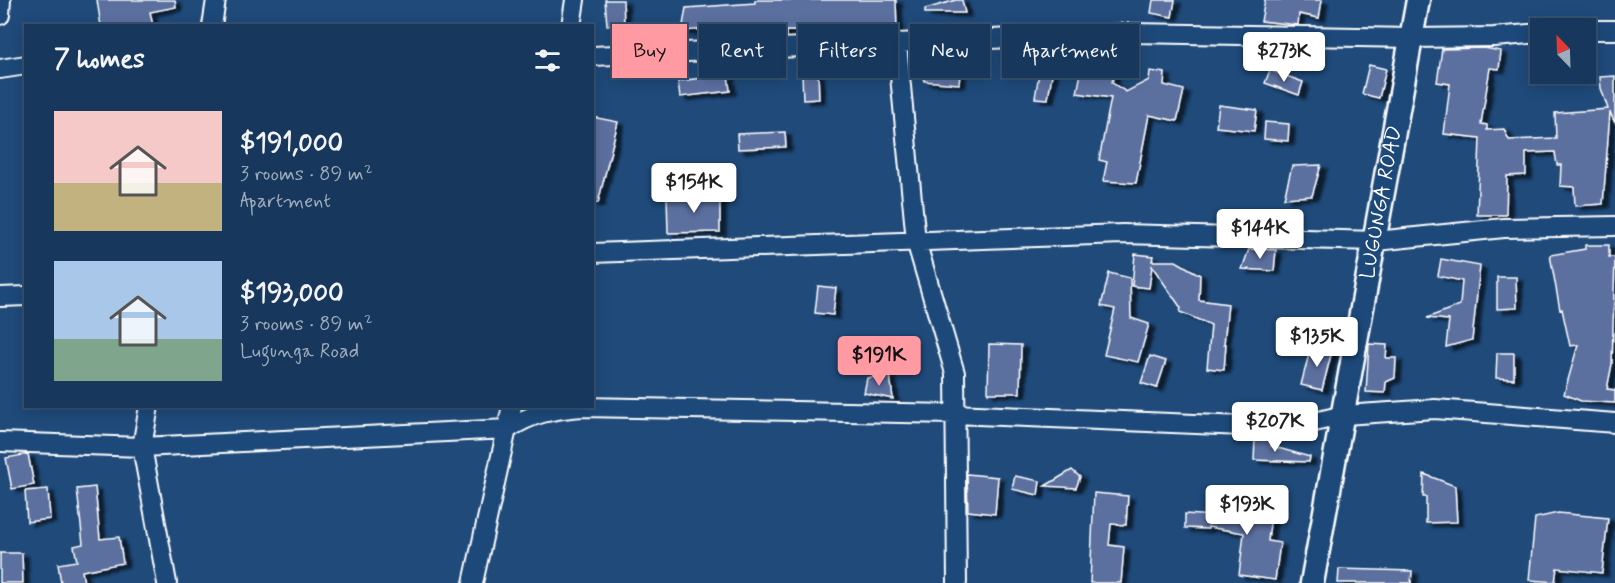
<!DOCTYPE html>
<html lang="en">
<head>
<meta charset="utf-8">
<style>
  :root { --surface:#17385c; --page:#244365; --text:#f1f3f6; --muted:#9eacbb; --line:#365272; --accent:#ff9aa2 }
  body { margin:0; font-family:Mynerve,sans-serif; background:var(--page); color:var(--text); height:100vh; display:flex; flex-direction:column; font-size:22px; white-space:nowrap }
  * { box-sizing:border-box; margin:0 }
  p { font-size:20px; color:var(--muted) }
  .icon { flex:none; width:33px; height:33px; fill:none; stroke:currentColor; stroke-width:2; stroke-linecap:round; stroke-linejoin:round }
  .map { position:relative; flex:1; overflow:hidden }
  .drawer { position:absolute; left:24px; top:24px; width:570px; height:384px; display:flex; flex-direction:column; background:var(--surface); border-radius:0px; box-shadow:0 3px 15px #0003,0 0 0 2px var(--line) }
  .drawer>* { flex:none }
  .guide { position:absolute; left:612px; top:24px; width:570px; height:54px; display:flex; gap:12px }
  .needle { width:39px; rotate:337deg }
  .tools { position:absolute; left:1530px; top:18px; display:grid; gap:12px }
  .tools a { display:grid; place-items:center; width:66px; height:66px; border-radius:0px; background:var(--surface); box-shadow:0 3px 15px #0003,0 0 0 2px var(--line); font-size:30px }
  .price { position:absolute; translate:-50% -51px; padding:0 14px; border-radius:6px; background:#fff; color:#222; font-size:20px; line-height:39px; filter:drop-shadow(0 2px 3px #0008) }
  .price::after { content:''; position:absolute; left:50%; top:36px; width:18px; height:14px; margin-left:-9px; background:inherit; clip-path:polygon(0 0,100% 0,50% 100%) }
  .price.current { background:var(--accent); color:#111 }
  ul { padding:0; list-style:none }
  li { display:flex; align-items:center; gap:18px; height:150px; padding:0 30px }
  li span { display:grid; place-items:center; flex:none; width:168px; height:120px; border-radius:0px; color:#555 }
  li>.icon { margin-inline-start:auto }
  span .icon { width:72px; height:72px; fill:#fffc; stroke-width:1 }
  li b { font-size:26px }
  h2 { display:flex; justify-content:space-between; align-items:center; height:72px; padding:0 30px; font-size:26px }
  .pill { padding:0 21px; border-radius:0px; background:var(--surface); box-shadow:0 3px 15px #0003,0 0 0 2px var(--line); font-size:21px; line-height:54px }
  .pill.current { background:var(--accent); color:#111 }
  .map>svg:first-child { display:block }
</style>
</head>
<body>
<div class="map">
<svg width="1615" height="583" viewBox="0 0 1615 583">
  <defs>
    <filter id="shadow"><feDropShadow dx="6" dy="3.5" stdDeviation="1.5" flood-color="#0009"/></filter>
  </defs>
  <rect width="100%" height="100%" fill="#1f4a7a"/>
  <filter id="ink" filterUnits="userSpaceOnUse"><feTurbulence type="fractalNoise" baseFrequency=".0167" numOctaves="2"/><feDisplacementMap in="SourceGraphic" scale="12" xChannelSelector="R" yChannelSelector="G"/><feConvolveMatrix kernelMatrix="1 2 1 2 8 2 1 2 1" color-interpolation-filters="sRGB"/></filter>
  <g filter="url(#ink)">
    <!-- building -->
    <path fill="#5c70a0" stroke="#fff" stroke-width="1.5" filter="url(#shadow)" d="M 97,0 L 175,0 L 176,7 L 150,12 L 153,26 L 101,26 Z
      M 605,0 L 623,0 L 624,24 L 607,25 Z
      M 755,0 L 896,0 L 897,32 L 786,31 L 786,36 L 752,33 L 753,26 L 682,31 L 686,8 L 755,3 Z
      M 956,0 L 962,0 L 965,13 L 925,13 L 925,9 Z
      M 1153,0 L 1175,0 L 1172,17 L 1151,13 Z
      M 1265,0 L 1322,0 L 1319,18 L 1299,14 L 1298,25 L 1261,21 Z
      M 1085,46 L 1118,52 L 1112,83 L 1126,92 L 1149,80 L 1150,71 L 1165,73 L 1164,85 L 1184,90 L 1177,121 L 1149,115 L 1136,183 L 1103,181 L 1107,162 L 1099,160 L 1111,98 L 1077,93 L 1081,73 L 1069,71 L 1072,47 Z
      M 1484,48 L 1501,51 L 1499,69 L 1490,68 L 1481,124 L 1487,125 L 1487,130 L 1504,129 L 1509,140 L 1556,138 L 1555,113 L 1608,109 L 1601,88 L 1600,77 L 1615,76 L 1615,123 L 1610,112 L 1603,204 L 1575,206 L 1574,187 L 1560,186 L 1561,165 L 1557,165 L 1555,152 L 1526,153 L 1526,175 L 1507,176 L 1506,215 L 1477,215 L 1480,138 L 1444,134 L 1450,84 L 1437,82 L 1442,49 Z
      M 926,61 L 961,64 L 959,84 L 924,81 Z
      M 1369,65 L 1386,69 L 1379,98 L 1362,94 Z
      M 1040,67 L 1053,68 L 1048,99 L 1035,98 Z
      M 1270,70 L 1303,82 L 1299,95 L 1265,83 Z
      M 802,73 L 818,73 L 819,99 L 803,100 Z
      M 728,75 L 730,91 L 680,97 L 678,81 Z
      M 1219,105 L 1257,110 L 1254,131 L 1216,127 Z
      M 592,117 L 618,122 L 598,203 L 592,203 Z
      M 1265,122 L 1289,124 L 1288,141 L 1264,139 Z
      M 785,132 L 786,147 L 738,149 L 737,134 Z
      M 1321,165 L 1312,196 L 1284,198 L 1292,166 Z
      M 720,195 L 720,232 L 668,233 L 667,196 Z
      M 1585,245 L 1609,245 L 1609,257 L 1615,257 L 1612,364 L 1607,389 L 1615,390 L 1615,403 L 1581,401 L 1564,394 L 1578,345 L 1570,346 L 1562,309 L 1560,310 L 1550,255 L 1585,249 Z
      M 1249,249 L 1276,250 L 1274,271 L 1242,269 Z
      M 1135,254 L 1153,256 L 1152,261 L 1176,261 L 1200,275 L 1199,300 L 1228,304 L 1224,344 L 1226,344 L 1224,370 L 1207,368 L 1211,325 L 1180,312 L 1181,308 L 1152,266 L 1149,288 L 1132,286 Z
      M 1441,259 L 1480,266 L 1472,340 L 1446,347 L 1449,320 L 1427,318 L 1460,305 L 1462,281 L 1438,276 Z
      M 1109,273 L 1130,278 L 1131,318 L 1149,324 L 1138,362 L 1104,355 L 1115,309 L 1101,306 Z
      M 1497,277 L 1516,277 L 1517,308 L 1497,309 Z
      M 818,286 L 836,288 L 833,315 L 815,313 Z
      M 989,344 L 1021,345 L 1020,393 L 988,393 Z
      M 1369,344 L 1387,345 L 1386,358 L 1396,358 L 1395,378 L 1386,382 L 1385,393 L 1366,392 Z
      M 1311,346 L 1332,351 L 1322,390 L 1301,385 Z
      M 1497,353 L 1514,353 L 1514,379 L 1496,378 Z
      M 1150,356 L 1166,361 L 1157,388 L 1141,383 Z
      M 890,375 L 893,399 L 864,393 L 867,378 Z
      M 1255,438 L 1271,439 L 1271,446 L 1310,457 L 1309,462 L 1254,460 Z
      M 28,454 L 34,485 L 12,489 L 6,458 Z
      M 1072,470 L 1080,477 L 1076,488 L 1045,486 Z
      M 967,474 L 998,477 L 995,514 L 968,511 Z
      M 1424,474 L 1455,486 L 1457,522 L 1426,523 L 1426,497 L 1423,497 Z
      M 1015,476 L 1040,481 L 1038,495 L 1012,489 Z
      M 95,487 L 100,539 L 119,537 L 123,563 L 82,571 L 84,583 L 61,583 L 58,564 L 77,561 L 74,546 L 83,544 L 77,489 Z
      M 48,489 L 50,519 L 27,522 L 25,491 Z
      M 1094,493 L 1128,496 L 1126,525 L 1111,524 L 1109,545 L 1124,547 L 1121,583 L 1090,583 Z
      M 1231,500 L 1272,505 L 1268,541 L 1280,543 L 1275,580 L 1239,575 L 1244,533 L 1208,527 L 1208,529 L 1185,528 L 1185,514 L 1229,517 Z
      M 1558,513 L 1608,518 L 1602,573 L 1557,568 L 1555,582 L 1529,580 L 1535,518 Z
      M 0,553 L 22,553 L 23,583 L 0,583 Z
      M 1339,569 L 1412,571 L 1411,583 L 1338,583 Z"/>
    <g fill="none" stroke-linecap="round" stroke-linejoin="round">
      <defs>
        <path id="minor" d="M 0,15 L 1,0
          M 212,26 L 216,0
          M 571,26 L 575,0
          M 1586,30 L 1615,30
          M 897,45 L 916,241 L 955,373 L 957,583
          M 592,56 L 1132,33 L 1412,38 L 1494,37 L 1540,33
          M 0,69 L 26,65
          M 592,253 L 1123,234 L 1376,241 L 1504,228 L 1615,226
          M 0,297 L 26,296
          M 149,406 L 142,447 L 167,583
          M 0,442 L 142,447 L 508,429 C 532,413 554,409 582,407 L 954,414 L 1289,428 L 1344,415 L 1435,409 L 1615,423
          M 473,583 L 512,406"/>
        <g id="tertiary">
          <path id="s1" d="M 1312,583 L 1418,0"/>
        </g>
      </defs>
      <!-- minor casing -->
      <use href="#minor" stroke="#fff" stroke-width="22"/>
      <!-- tertiary casing -->
      <use href="#tertiary" stroke="#fff" stroke-width="27"/>
      <!-- minor -->
      <use href="#minor" stroke="#1f4a7a" stroke-width="18"/>
      <!-- tertiary -->
      <use href="#tertiary" stroke="#1f4a7a" stroke-width="22"/>
    </g>
  </g>
  <g text-anchor="middle" dominant-baseline="central" stroke-width="4.5" stroke-linejoin="round" paint-order="stroke">
    <!-- street labels -->
    <g font-size="21" fill="#fff" stroke="#1f4a7a">
      <text stroke="none"><textPath href="#s1" startOffset="387">LUGUNGA ROAD</textPath></text>
    </g>
  </g>
</svg>
<div class="tools">
<a><svg class="needle" viewBox="-14 -14 28 28"><path d="M0-13l5 13h-10z" fill="#e53935"/><path d="M0 13l5-13h-10z" fill="#9eacbb"/></svg></a>
</div>
<b class="price" style="left:1284px;top:83px">$273K</b>
<b class="price" style="left:694px;top:214px">$154K</b>
<b class="price" style="left:1260px;top:260px">$144K</b>
<b class="price" style="left:1317px;top:368px">$135K</b>
<b class="price current" style="left:879px;top:387px">$191K</b>
<b class="price" style="left:1275px;top:453px">$207K</b>
<b class="price" style="left:1247px;top:536px">$193K</b>
<div class="guide">
<a class="pill current">Buy</a>
<a class="pill">Rent</a>
<a class="pill">Filters</a>
<a class="pill">New</a>
<a class="pill">Apartment</a>
</div>
<section class="drawer">
<h2>7 homes<svg class="icon" aria-label="filters" viewBox="0 0 24 24"><path d="M4 7h16M4 17h16"/><circle cx="9" cy="7" r="2"/><circle cx="15" cy="17" r="2"/></svg></h2>
<ul>
<li><span style="background:linear-gradient(#f6c9c9 60%,#c2b280 0)"><svg class="icon" aria-label="home" viewBox="0 0 24 24"><path d="M3 11l9-7 9 7M6 9v11h12V9"/></svg></span><div><b>$191,000</b><p>3 rooms · 89 m²</p><p>Apartment</p></div></li>
<li><span style="background:linear-gradient(#a9c7e8 65%,#7fa58c 0)"><svg class="icon" aria-label="home" viewBox="0 0 24 24"><path d="M3 11l9-7 9 7M6 9v11h12V9"/></svg></span><div><b>$193,000</b><p>3 rooms · 89 m²</p><p>Lugunga Road</p></div></li>
</ul>
</section>
</div>
</body>
</html>
